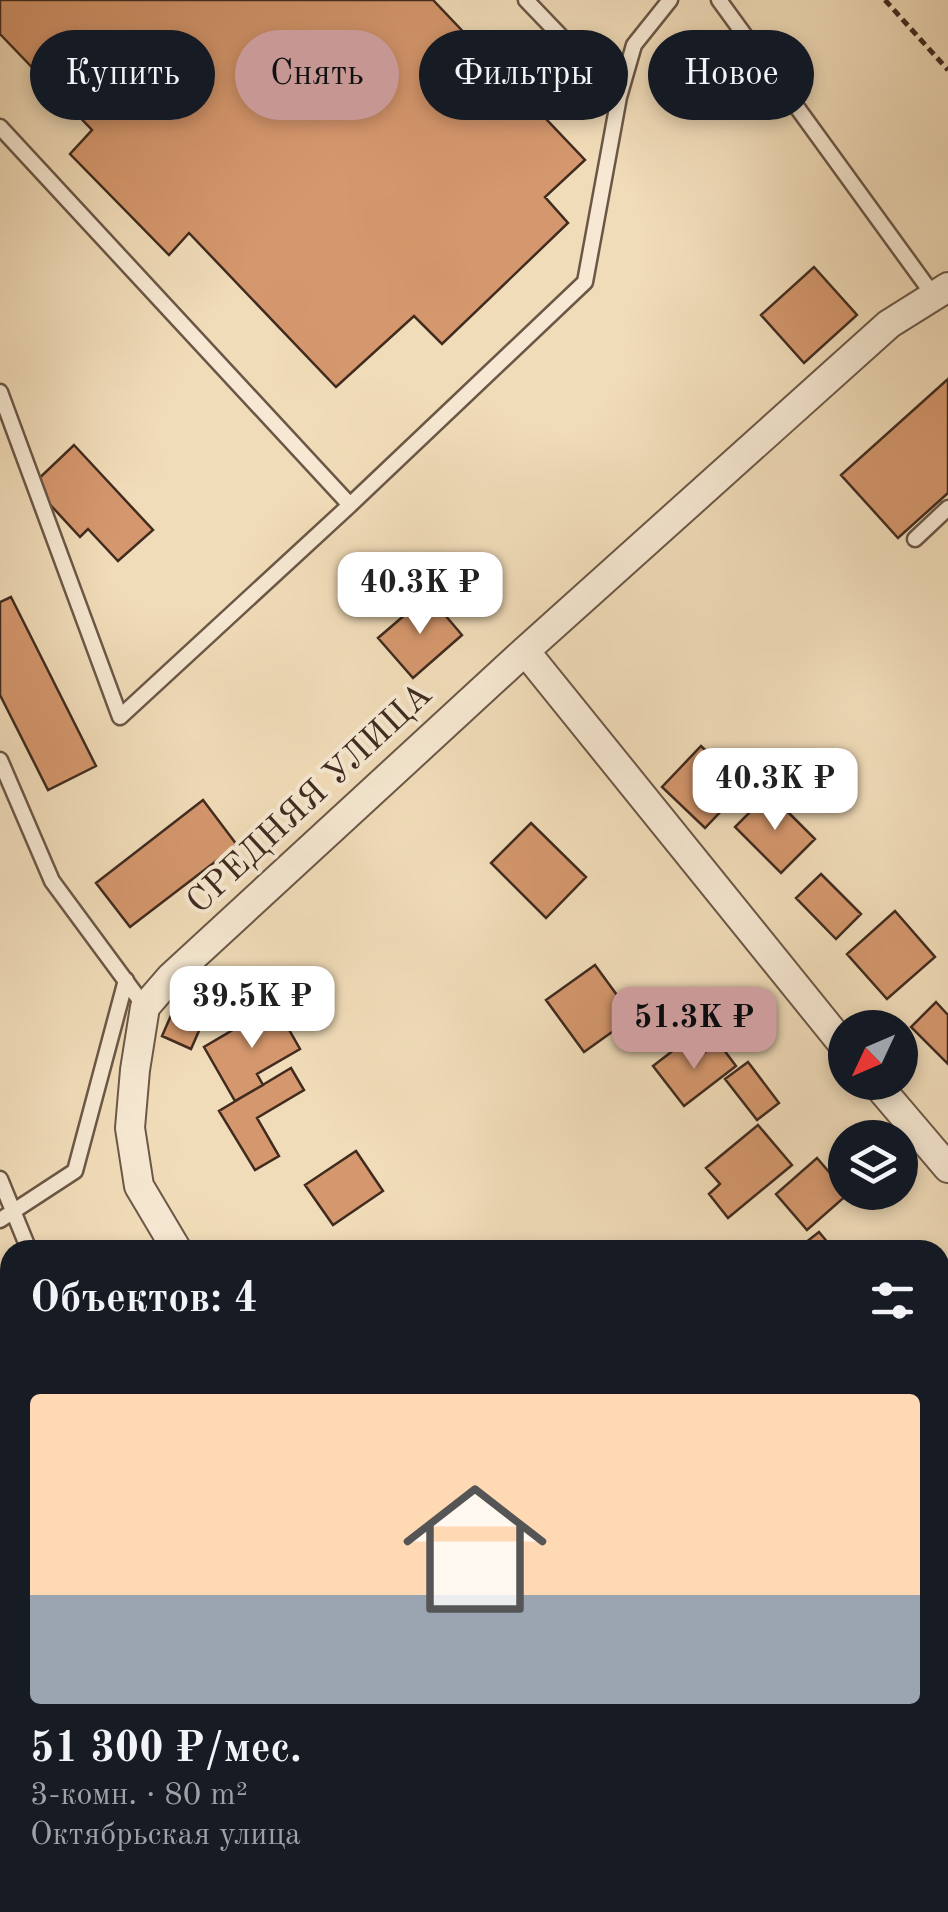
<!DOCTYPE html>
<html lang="ru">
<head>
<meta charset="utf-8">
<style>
  :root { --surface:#171b24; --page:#242831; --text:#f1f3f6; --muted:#9ea1a6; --accent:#c59692 }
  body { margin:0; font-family:"Old Standard TT",serif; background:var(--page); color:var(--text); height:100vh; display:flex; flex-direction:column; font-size:38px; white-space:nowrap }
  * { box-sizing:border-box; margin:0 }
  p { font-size:32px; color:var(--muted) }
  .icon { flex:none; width:55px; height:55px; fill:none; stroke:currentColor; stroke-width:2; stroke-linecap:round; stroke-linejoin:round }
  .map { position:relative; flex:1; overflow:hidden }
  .details { position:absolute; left:0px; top:1240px; width:950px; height:672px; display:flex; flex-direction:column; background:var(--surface); border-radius:30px 30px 0 0; box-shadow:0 5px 15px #0003 }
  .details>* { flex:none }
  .guide { position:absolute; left:30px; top:30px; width:890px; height:90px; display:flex; gap:20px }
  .needle { width:65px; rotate:226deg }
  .tools { position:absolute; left:828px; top:1010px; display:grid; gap:20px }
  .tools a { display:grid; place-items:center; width:90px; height:90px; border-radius:50%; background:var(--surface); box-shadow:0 5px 15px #0003; font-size:50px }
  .price { position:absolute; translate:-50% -85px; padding:0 22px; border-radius:20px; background:#fff; color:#222; font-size:32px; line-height:65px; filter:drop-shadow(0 2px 5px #0008) }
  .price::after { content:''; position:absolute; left:50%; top:60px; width:30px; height:22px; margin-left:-15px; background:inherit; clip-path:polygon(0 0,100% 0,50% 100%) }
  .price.selected { background:var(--accent); color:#111 }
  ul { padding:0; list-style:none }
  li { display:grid; align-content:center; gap:20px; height:530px; padding:0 30px }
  li span { display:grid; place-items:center; height:310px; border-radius:10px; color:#555 }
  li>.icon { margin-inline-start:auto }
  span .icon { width:180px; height:180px; fill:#fffc; stroke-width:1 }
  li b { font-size:42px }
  h2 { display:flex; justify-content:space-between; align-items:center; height:120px; padding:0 30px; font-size:42px }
  .chip { padding:0 35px; border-radius:45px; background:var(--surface); box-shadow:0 5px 15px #0003; font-size:35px; line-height:90px }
  .chip.selected { background:var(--accent); color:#111 }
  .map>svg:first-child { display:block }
</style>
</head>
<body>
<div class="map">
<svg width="948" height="1912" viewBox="0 0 948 1912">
  <rect width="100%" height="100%" fill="#f1dcb9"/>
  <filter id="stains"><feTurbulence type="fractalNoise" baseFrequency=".002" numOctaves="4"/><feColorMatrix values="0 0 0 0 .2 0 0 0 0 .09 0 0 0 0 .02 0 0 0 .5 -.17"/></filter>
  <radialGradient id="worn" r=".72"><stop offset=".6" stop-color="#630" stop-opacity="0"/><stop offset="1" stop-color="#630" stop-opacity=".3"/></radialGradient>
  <!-- building -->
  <path fill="#d5976d" stroke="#402b1f" stroke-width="2.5" d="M 0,0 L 433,0 L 585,160 L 545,197 L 568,223 L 442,344 L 414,316 L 336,387 L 189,233 L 169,255 L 70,154 L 92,130 L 0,34 Z
    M 814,267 L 857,315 L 804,363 L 761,315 Z
    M 948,379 L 948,493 L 898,538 L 841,475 Z
    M 74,445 L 153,530 L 118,561 L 88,529 L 80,537 L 32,485 Z
    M 428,595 L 462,635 L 413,678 L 378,638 Z
    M 11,597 L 96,766 L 48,790 L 0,695 L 0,602 Z
    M 701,746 L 744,787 L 705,828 L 662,787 Z
    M 769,793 L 815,839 L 781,873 L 735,827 Z
    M 203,800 L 237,845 L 130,927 L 96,883 Z
    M 531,823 L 586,877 L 546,918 L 491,863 Z
    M 821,874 L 861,914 L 836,939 L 796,898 Z
    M 895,911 L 935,957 L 887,999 L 847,954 Z
    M 595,965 L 633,1017 L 584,1052 L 546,1000 Z
    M 190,972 L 219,985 L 191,1049 L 162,1036 Z
    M 936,1002 L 948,1015 L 948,1064 L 911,1027 Z
    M 275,1005 L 300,1049 L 257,1074 L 263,1085 L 235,1101 L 204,1047 Z
    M 718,1042 L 736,1066 L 684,1106 L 653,1066 L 679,1046 L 692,1062 Z
    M 748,1062 L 779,1103 L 757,1120 L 725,1079 Z
    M 291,1068 L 304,1090 L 257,1118 L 279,1156 L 255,1170 L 219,1111 Z
    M 758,1125 L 792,1165 L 728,1218 L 709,1194 L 720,1184 L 706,1168 Z
    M 356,1151 L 383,1191 L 333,1225 L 305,1185 Z
    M 817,1158 L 848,1194 L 807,1230 L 776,1194 Z
    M 819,1232 L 834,1250 L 796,1250 Z
    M 948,1359 L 948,1400 L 940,1390 L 940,1365 Z
    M 699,1902 L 773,1902 L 778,1908 L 772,1912 L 702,1912 L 696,1905 Z"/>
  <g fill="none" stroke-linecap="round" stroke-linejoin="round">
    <defs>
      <path id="service" d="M 526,0 L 619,97
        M 719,0 L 934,296
        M 0,127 L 350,505 L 585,282 L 619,97 L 634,45 L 670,0
        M 0,392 L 120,717 L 350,505
        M 915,539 L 948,508
        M 0,760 L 52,881 L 145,1007
        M 0,1179 L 29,1250
        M 0,1220 L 75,1171 L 126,980
        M 0,1422 L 10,1441
        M 0,1536 L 10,1548
        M 405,1912 L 424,1902"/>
      <path id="minor" d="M 525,651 L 845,1047
        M 875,1082 L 948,1168
        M 177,1250 L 139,1186 L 130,1128 L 135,1070 L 145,1007 L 171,977 L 525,651 L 889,324 L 948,287
        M 580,1902 L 585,1912"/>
    </defs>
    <!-- service casing -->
    <use href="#service" stroke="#6c5746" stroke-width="19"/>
    <!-- minor casing -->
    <use href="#minor" stroke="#6c5746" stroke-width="32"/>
    <!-- path -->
    <path stroke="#402b1f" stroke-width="5" stroke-dasharray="8 5" stroke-linecap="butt" d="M 885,0 L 948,70"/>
    <!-- service -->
    <use href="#service" stroke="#f6e8d2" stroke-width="14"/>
    <!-- minor -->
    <use href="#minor" stroke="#f6e8d2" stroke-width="28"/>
  </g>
  <g text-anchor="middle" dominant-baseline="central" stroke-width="8" stroke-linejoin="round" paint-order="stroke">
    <!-- street labels -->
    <g font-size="35" fill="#402b1f" stroke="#f6e8d2">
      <text transform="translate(310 799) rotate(-43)">СРЕДНЯЯ УЛИЦА</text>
    </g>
  </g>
  <rect width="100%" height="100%" filter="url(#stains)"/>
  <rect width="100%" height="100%" fill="url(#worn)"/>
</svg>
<div class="tools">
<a><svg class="needle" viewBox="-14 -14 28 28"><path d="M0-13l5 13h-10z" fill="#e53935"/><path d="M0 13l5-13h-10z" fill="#9ea1a6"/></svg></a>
<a><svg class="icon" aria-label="layers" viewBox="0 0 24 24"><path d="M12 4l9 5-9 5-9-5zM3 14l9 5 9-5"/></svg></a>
</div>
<b class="price" style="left:420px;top:637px">40.3K ₽</b>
<b class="price" style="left:775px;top:833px">40.3K ₽</b>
<b class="price" style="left:252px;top:1051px">39.5K ₽</b>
<b class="price selected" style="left:694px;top:1072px">51.3K ₽</b>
<div class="guide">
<a class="chip">Купить</a>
<a class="chip selected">Снять</a>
<a class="chip">Фильтры</a>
<a class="chip">Новое</a>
</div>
<section class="details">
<h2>Объектов: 4<svg class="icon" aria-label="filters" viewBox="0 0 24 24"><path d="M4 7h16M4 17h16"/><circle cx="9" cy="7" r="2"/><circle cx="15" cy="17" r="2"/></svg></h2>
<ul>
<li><span style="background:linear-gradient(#ffd9b3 65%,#9aa5b1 0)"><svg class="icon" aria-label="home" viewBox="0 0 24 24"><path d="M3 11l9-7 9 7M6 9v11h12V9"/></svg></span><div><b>51 300 ₽/мес.</b><p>3-комн. · 80 m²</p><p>Октябрьская улица</p></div></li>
</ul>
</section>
</div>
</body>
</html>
